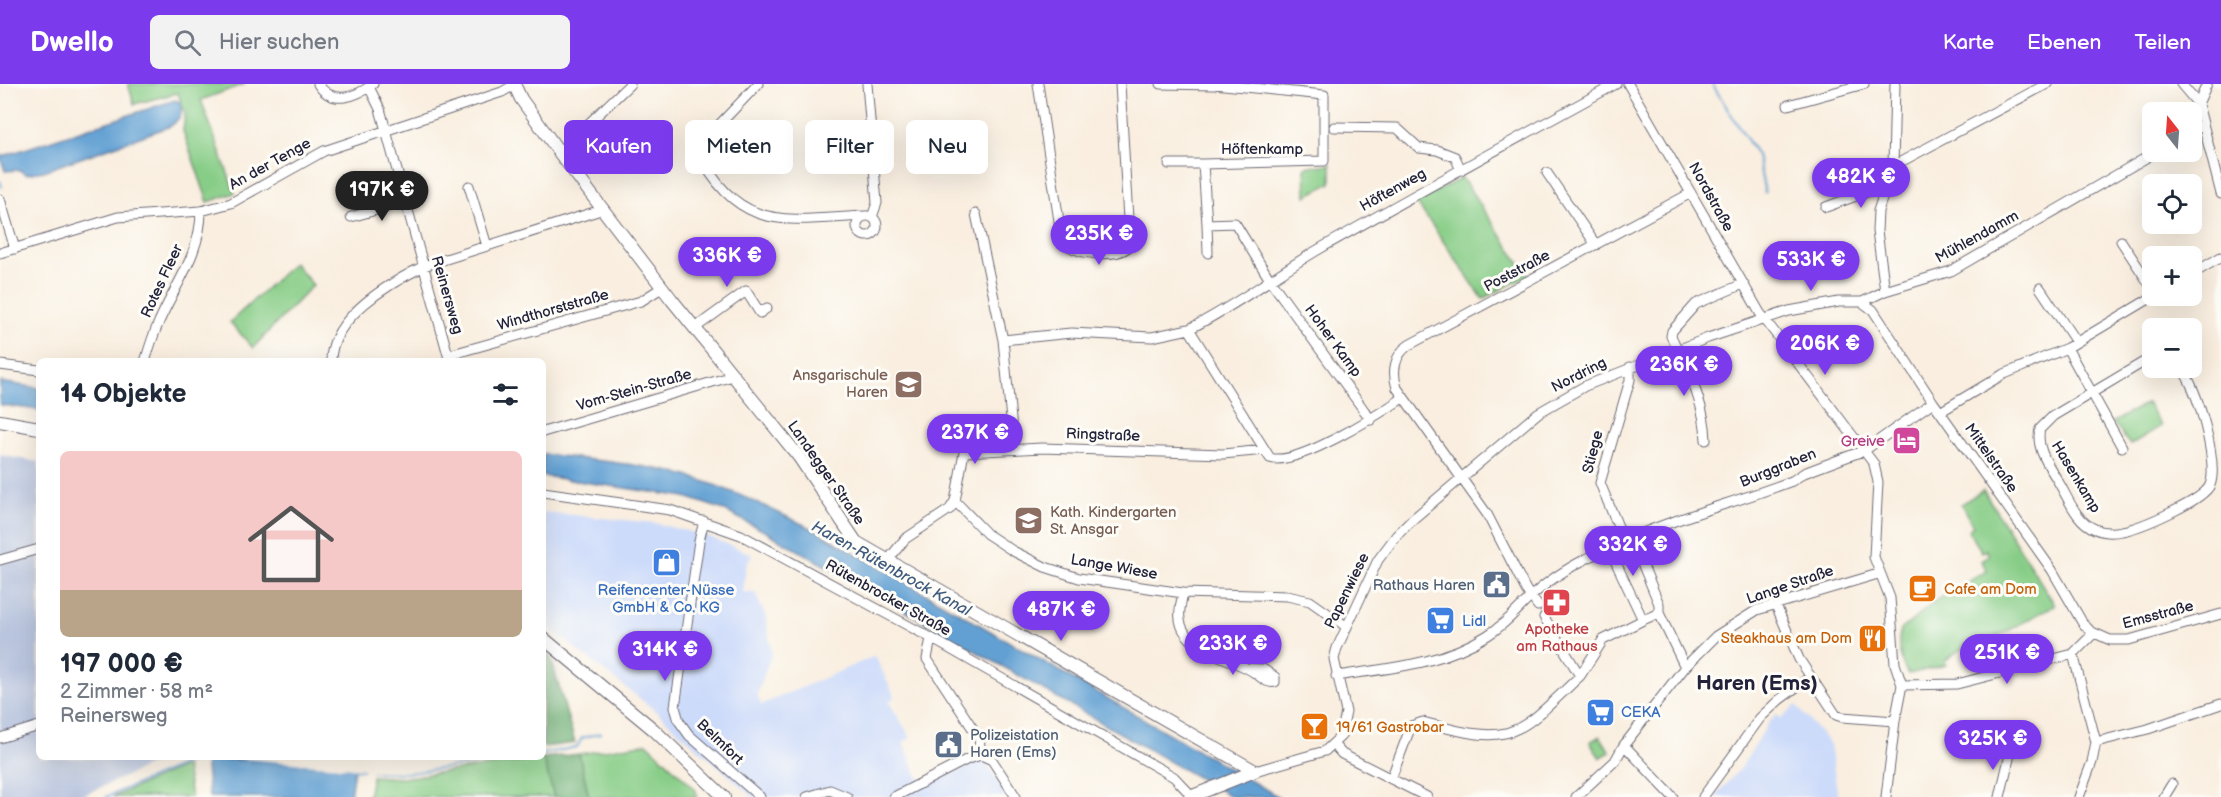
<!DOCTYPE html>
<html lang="de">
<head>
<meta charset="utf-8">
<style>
  :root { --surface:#fff; --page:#f2f2f3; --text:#1f2937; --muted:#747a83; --line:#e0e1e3; --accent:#7c3aed }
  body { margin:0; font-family:"Balsamiq Sans",sans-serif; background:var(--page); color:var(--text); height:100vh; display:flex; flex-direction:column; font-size:22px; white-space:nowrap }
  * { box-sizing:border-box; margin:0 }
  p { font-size:20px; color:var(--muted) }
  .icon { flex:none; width:33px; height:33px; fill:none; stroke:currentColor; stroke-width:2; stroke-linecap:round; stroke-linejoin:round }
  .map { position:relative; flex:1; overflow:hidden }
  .details { position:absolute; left:36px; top:274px; width:510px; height:402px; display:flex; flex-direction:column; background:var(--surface); border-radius:9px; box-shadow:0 6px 24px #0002 }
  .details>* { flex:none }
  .banner { position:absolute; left:564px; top:36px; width:570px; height:54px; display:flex; gap:12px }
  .needle { width:39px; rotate:343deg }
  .tools { position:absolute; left:2142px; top:18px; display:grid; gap:12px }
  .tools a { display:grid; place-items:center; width:60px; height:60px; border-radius:9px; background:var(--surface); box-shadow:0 6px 24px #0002; font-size:30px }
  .price { position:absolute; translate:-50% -51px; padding:0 14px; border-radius:21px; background:var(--accent); color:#fff; font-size:20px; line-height:39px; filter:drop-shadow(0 2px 3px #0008) }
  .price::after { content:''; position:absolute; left:50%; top:36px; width:18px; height:14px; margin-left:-9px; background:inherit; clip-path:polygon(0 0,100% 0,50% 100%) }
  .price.on { background:#222; color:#fff }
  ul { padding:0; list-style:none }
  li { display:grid; align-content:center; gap:12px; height:318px; padding:0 24px }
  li+li { border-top:2px solid var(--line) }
  li span { display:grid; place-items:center; height:186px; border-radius:9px; color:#555 }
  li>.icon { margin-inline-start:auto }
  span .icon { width:108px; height:108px; fill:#fffc; stroke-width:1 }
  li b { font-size:26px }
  h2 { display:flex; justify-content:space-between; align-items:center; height:72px; padding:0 24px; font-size:26px }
  .chip { padding:0 21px; border-radius:9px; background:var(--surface); box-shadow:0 6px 24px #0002; font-size:21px; line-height:54px }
  .chip.on { background:var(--accent); color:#fff }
  header { display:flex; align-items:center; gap:36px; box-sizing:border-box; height:84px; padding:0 30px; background:var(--accent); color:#fff }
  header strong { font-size:28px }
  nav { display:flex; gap:33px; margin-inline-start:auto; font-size:21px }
  .search { width:420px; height:54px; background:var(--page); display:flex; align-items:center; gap:15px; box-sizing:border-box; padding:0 21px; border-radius:9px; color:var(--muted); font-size:22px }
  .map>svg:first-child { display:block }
</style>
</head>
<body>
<header>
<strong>Dwello</strong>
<div class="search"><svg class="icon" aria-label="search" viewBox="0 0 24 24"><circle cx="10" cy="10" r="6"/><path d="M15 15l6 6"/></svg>Hier suchen</div>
<nav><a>Karte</a><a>Ebenen</a><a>Teilen</a></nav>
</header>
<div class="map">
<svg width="2221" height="713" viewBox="0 0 2221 713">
  <rect width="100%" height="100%" fill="#fdfcf7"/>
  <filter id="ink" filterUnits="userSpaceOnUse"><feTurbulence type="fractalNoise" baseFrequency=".0167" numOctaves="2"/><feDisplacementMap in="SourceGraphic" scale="12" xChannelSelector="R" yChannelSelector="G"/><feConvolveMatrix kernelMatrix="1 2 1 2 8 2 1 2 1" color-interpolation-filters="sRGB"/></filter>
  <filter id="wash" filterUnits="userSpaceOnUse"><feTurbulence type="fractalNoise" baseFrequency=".008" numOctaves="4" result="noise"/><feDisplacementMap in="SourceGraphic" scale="24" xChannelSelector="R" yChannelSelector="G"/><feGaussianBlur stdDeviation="1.35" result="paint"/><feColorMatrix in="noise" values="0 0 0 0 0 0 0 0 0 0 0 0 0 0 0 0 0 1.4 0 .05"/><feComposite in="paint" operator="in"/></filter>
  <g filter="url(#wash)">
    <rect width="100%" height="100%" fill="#f9eedf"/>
    <!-- built -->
    <path fill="#cddbfa" d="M 543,428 L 654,439 L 707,452 L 752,470 L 746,483 L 743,508 L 755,509 L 765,531 L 772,569 L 757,610 L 761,621 L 875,572 L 895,613 L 889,618 L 911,654 L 903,658 L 918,693 L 927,701 L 980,677 L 988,681 L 1008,713 L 753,713 L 653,625 L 543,539 Z
      M 1796,621 L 1830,660 L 1838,713 L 1715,713 L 1742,682 L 1768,640 L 1776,630 L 1781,634 Z"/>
    <!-- industrial -->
    <path fill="#b9c5de" d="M 0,371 L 39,378 L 39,674 L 166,674 L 79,713 L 0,713 Z"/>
    <!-- green -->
    <path fill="#88cd87" stroke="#557861" stroke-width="1.5" d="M 128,0 L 245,0 L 201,16 L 235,109 L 208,118 L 183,47 L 185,30 L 178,9 L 134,20 Z
      M 1331,80 L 1331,99 L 1306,112 L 1305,83 Z
      M 1462,94 L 1528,191 L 1483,215 L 1416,118 Z
      M 294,179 L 313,201 L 253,264 L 230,238 Z
      M 2147,319 L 2161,342 L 2130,361 L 2113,338 Z
      M 1983,406 L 2055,521 L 1995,554 L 1958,567 L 1945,577 L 1946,581 L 1909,590 C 1901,583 1896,557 1901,546 L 1938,515 L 1987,487 L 1981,477 L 1989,472 L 1986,466 L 1982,468 L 1968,446 L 1973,442 L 1961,420 Z
      M 1600,652 L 1610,668 L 1600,674 L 1590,658 Z
      M 647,659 L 695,705 L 698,713 L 589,713 L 579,670 Z
      M 543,674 L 554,713 L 368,713 L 372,692 L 402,694 Z
      M 182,683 L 186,683 L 191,713 L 113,713 Z"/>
    <!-- forest -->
    <path fill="#6eb074" stroke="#486958" stroke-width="1.5" d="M 543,566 L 550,571 L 575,659 L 543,663 Z
      M 579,670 L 589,713 L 554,713 L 543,674 Z"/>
    <!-- water -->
    <path fill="#62a0d3" stroke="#426187" stroke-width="1.5" d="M 175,16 L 180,18 C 184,30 180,34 171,42 L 44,87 L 26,90 L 19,86 L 5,87 L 0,73 Z
      M 0,298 L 39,304 L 39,326 L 0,321 Z
      M 543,370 C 590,376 638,379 684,391 C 730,404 772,426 815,446 L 1279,713 L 1232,713 L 766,448 L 721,425 L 685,413 L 543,392 Z
      M 205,674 L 354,685 L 350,713 L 209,713 Z"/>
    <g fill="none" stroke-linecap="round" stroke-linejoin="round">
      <!-- stream -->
      <path stroke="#62a0d3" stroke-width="2" d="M 1712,0 L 1757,71 L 1765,109
        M 0,97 L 2,103
        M 543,670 L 577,663 L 582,654 L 601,649
        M 229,674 L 363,686
        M 373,688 L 408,689 L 519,674
        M 106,713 L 194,676"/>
    </g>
  </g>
  <g filter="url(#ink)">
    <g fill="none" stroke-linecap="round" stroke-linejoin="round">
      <defs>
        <path id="minor" d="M 318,0 C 332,22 356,13 373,0
          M 758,0 L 696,65 C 740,150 784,136 866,132
          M 867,0 L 877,119 L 872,133
          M 1038,0 L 1061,150 C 1063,155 1065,159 1069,162 C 1082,171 1115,173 1127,164 L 1129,152 L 1120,0
          M 1161,0 L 1214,1
          M 1214,0 L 1324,11 L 1324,77 L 1203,80 L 1207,140 L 1235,139 L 1270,196 L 1371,336
          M 1628,0 L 1760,229 L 1874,380 L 1878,398 L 1874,473 L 1890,514 L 1895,580 L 1902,601 L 1895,637 L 1886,713
          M 2181,0 L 2198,20
          M 369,3 L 380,25 L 450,278
          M 2198,20 L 2221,110
          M 2198,20 L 2207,0
          M 1788,21 L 1864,0
          M 1334,43 L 1397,44 L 1419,64 L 1437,66 L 1455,73 L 1461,86
          M 2192,47 L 2203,40
          M 559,68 L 630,0
          M 1169,80 L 1203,80
          M 1893,82 L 2047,0
          M 1547,89 L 1596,161
          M 469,102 L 487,162
          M 0,115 L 15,165
          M 1826,123 L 1886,101
          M 976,130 L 1003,256
          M857 142a10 10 0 1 1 20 0a10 10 0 1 1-20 0Z
          M 351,133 L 405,118
          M 1207,140 L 1208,169
          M 2121,157 L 2152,204
          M 0,169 L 118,133 L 201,127 L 231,119 L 324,67 L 502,8 L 516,0
          M 2192,190 L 2221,173
          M 2040,204 L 2076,258
          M 1885,207 L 1877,147 L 1878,127 L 1893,82 L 1895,0
          M 1862,218 L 1873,226 L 1933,318 L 2052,486 L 2082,538 L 2090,547 L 2110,556 L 2129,556 L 2221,530
          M 695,244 L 746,207 L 760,229 L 767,224
          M 1189,245 C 1236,222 1276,190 1321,164 C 1419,108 1518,54 1616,0
          M 2067,264 L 2122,363
          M 449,271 L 641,217 L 663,203
          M 2152,273 L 2053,332 L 2040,345 C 2035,365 2050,383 2059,399 C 2069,416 2077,438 2095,445 C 2104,449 2113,449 2122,447 C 2140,444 2203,417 2210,401 C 2219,379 2197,301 2181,284
          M 145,278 C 149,264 153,251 159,238 C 175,201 201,169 201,127
          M 331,278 C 330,234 390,199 424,182 L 604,125
          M 0,281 L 39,286
          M 1940,328 L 2002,291 L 2067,264 L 2154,212
          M 543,348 L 733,292
          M 1706,356 C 1705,318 1687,286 1671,252 L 1672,247 L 1696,220 L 1743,200
          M 1014,365 L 1003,256 L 1071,249 L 1152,253 L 1189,245 L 1265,366
          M 543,408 L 670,426 L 741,451 L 931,554 L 1174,693 L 1193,713
          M 955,417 L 987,450 L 1013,467 L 1045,483 L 1079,494 L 1183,509 L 1287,512 L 1310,517 L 1347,543
          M 704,437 L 699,457 L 675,623 L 679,637 L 689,651 L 760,713
          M 1632,455 L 1659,520 L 1659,529 L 1685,583
          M 1624,457 L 1600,399 L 1630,296 L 1630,283
          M 1609,464 L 1643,536 L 1659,529
          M 0,476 L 39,465
          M 888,476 L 905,455 L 950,425 L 955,417 L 964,368 L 1042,364 L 1223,370 L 1265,366 L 1270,374 C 1297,383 1379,330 1403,314
          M 1183,509 C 1180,523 1176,537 1186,550 C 1201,570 1235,575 1255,589 C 1262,594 1267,600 1275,598 L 1275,593 L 1263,585 L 1247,584
          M 1775,519 L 1799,575 L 1836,631 L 1842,633 L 1895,637
          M 1538,522 L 1526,506 L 1487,430 L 1397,304 C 1392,288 1394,271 1409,261 L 1691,109
          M 931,554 L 927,575 L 979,654 L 981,671 L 992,676 L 1016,713
          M 2073,570 L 2096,658 L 2092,678 L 2079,713
          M 1336,592 C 1389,584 1441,581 1488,551 C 1509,538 1518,524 1535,509 C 1555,491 1584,475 1608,464 C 1667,436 1731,420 1792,397 L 1804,389 L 1865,366 L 1933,318
          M 1580,592 L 1603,556 L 1643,536
          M 1902,601 L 1957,600 L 2073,570 L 2093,550
          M 0,654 L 39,642
          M 2096,658 L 2148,645 L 2221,620
          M 1334,661 L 1342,670 L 1427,713
          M 1624,661 L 1673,713
          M 1255,687 L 1325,667 L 1341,652 L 1346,628 L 1334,575 L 1337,564 L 1378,476 L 1396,452 L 1413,435 L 1538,329 L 1585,302 L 1708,254 L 1789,227 L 1839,218 L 1862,218 L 1885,207 L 1951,187 L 2156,68
          M 1391,695 L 1411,642 L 1423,638 C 1515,663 1515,653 1580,592 L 1544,533
          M 807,713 L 830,706 L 847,713
          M 894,713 L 968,675 L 981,671
          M 1576,713 L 1615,677 L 1624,661 L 1685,583 L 1716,552 L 1757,526 L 1878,490
          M 1703,713 L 1760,634 L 1779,616 L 1810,593
          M 2000,713 L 2011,666
          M 2164,713 L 2172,700"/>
        <path id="major" d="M 514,0 L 521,15 L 559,68 L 672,216 L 799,373 L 856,458 L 1255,687
          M 0,337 L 39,344
          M 543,554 L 653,645 L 724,713
          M 1190,713 L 1255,687"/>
      </defs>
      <!-- minor casing -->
      <use href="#minor" stroke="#6d6974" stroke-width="11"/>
      <!-- major casing -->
      <use href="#major" stroke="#6d6974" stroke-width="14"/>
      <!-- minor -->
      <use href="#minor" stroke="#fff" stroke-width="9"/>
      <!-- major -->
      <use href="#major" stroke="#fff" stroke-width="12"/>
    </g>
  </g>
  <!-- icons -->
  <defs>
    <symbol id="school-square" viewBox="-11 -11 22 22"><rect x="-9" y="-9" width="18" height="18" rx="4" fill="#8d6e63" stroke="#fdfcf7"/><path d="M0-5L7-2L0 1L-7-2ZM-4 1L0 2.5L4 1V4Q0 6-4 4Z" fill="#fff"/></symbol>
    <symbol id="hotel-square" viewBox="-11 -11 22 22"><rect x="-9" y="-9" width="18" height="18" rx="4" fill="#d1479c" stroke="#fdfcf7"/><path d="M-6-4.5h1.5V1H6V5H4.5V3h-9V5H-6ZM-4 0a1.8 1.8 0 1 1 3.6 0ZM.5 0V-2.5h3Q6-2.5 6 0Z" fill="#fff"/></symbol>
    <symbol id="shop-square" viewBox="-11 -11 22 22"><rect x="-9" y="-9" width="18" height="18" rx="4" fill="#3f7fe0" stroke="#fdfcf7"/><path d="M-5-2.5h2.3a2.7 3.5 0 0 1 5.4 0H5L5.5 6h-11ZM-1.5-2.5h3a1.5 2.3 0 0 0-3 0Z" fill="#fff"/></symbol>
    <symbol id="civic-square" viewBox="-11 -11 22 22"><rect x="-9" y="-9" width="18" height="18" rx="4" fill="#5c6f8a" stroke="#fdfcf7"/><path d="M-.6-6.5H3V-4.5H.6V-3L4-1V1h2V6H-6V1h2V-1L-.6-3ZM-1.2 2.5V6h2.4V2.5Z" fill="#fff"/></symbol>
    <symbol id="cafe-square" viewBox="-11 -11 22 22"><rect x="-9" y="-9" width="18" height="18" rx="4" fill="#e8710a" stroke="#fdfcf7"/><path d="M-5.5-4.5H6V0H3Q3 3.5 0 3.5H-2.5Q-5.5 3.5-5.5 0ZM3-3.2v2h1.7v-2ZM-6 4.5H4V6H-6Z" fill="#fff"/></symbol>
    <symbol id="pharmacy-square" viewBox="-11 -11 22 22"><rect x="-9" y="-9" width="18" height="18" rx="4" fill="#e0444e" stroke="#fdfcf7"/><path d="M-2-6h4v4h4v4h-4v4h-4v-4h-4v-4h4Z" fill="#fff"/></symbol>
    <symbol id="supermarket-square" viewBox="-11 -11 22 22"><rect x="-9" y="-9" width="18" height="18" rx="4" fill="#3f7fe0" stroke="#fdfcf7"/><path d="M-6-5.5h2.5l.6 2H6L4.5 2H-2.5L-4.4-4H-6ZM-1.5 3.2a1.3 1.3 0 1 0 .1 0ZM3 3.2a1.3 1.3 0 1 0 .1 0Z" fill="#fff"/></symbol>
    <symbol id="restaurant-square" viewBox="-11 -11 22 22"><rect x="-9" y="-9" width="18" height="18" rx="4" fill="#e8710a" stroke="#fdfcf7"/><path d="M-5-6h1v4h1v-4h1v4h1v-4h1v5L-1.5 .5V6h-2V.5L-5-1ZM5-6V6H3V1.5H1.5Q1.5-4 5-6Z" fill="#fff"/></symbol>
    <symbol id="bar-square" viewBox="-11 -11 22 22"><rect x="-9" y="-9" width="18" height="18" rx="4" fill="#e8710a" stroke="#fdfcf7"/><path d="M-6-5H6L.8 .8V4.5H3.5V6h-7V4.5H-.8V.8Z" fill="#fff"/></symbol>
  </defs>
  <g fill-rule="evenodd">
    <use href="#school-square" x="892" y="284" width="33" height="33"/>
    <use href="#hotel-square" x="1890" y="340" width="33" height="33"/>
    <use href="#school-square" x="1012" y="420" width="33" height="33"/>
    <use href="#shop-square" x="650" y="462" width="33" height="33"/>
    <use href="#civic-square" x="1480" y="484" width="33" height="33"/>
    <use href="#cafe-square" x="1906" y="488" width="33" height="33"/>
    <use href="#pharmacy-square" x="1540" y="502" width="33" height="33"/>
    <use href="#supermarket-square" x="1424" y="520" width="33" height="33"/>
    <use href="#restaurant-square" x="1856" y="538" width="33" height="33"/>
    <use href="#supermarket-square" x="1584" y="612" width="33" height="33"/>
    <use href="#bar-square" x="1298" y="626" width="33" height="33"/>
    <use href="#civic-square" x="932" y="644" width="33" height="33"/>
  </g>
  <g text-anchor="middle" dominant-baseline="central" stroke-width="6" stroke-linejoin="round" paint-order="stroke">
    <!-- street labels -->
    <g font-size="15" fill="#22223b" stroke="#fdfcf7">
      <text x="1262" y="65">Höftenkamp</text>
      <text transform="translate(270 80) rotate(-29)">An der Tenge</text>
      <text transform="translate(1393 106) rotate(-29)">Höftenweg</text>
      <text transform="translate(1711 113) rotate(61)">Nordstraße</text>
      <text transform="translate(1977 153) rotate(-29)">Mühlendamm</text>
      <text transform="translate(1517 187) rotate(-28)">Poststraße</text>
      <text transform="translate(162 197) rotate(-65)">Rotes Fleer</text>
      <text transform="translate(447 211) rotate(74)">Reinersweg</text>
      <text transform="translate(553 226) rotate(-16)">Windthorststraße</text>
      <text transform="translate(1333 257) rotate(54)">Hoher Kamp</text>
      <text transform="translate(1579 291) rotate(-27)">Nordring</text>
      <text transform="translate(634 306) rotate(-16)">Vom-Stein-Straße</text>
      <text transform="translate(1103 351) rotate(2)">Ringstraße</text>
      <text transform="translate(1593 368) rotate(-76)">Stiege</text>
      <text transform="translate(1991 374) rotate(55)">Mittelstraße</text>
      <text transform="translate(1778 384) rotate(-22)">Burggraben</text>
      <text transform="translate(826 389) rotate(55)">Landegger Straße</text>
      <text transform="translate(2076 393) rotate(59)">Hasenkamp</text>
      <text transform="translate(1114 483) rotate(10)">Lange Wiese</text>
      <text transform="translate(1790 501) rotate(-19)">Lange Straße</text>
      <text transform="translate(1347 507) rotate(-64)">Papenwiese</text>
      <text transform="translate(888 514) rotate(29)">Rütenbrocker Straße</text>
      <text transform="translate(2158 531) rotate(-15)">Emsstraße</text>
      <text transform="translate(720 658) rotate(44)">Belmfort</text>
    </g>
    <!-- education labels -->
    <g font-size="15" fill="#785e54" stroke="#fdfcf7" text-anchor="end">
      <text x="888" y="291">Ansgarischule<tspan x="888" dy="17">Haren</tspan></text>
      <text x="1050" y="428" text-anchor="start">Kath. Kindergarten<tspan x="1050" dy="17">St. Ansgar</tspan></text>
    </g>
    <!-- hotel labels -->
    <g font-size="15" fill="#b23c85" stroke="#fdfcf7" text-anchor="end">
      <text x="1885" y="357">Greive</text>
    </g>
    <!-- service labels -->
    <g font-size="15" fill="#4e5e75" stroke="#fdfcf7" text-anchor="end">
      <text x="1475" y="501">Rathaus Haren</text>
      <text x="970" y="651" text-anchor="start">Polizeistation<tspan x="970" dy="17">Haren (Ems)</tspan></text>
    </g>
    <!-- food labels -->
    <g font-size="15" fill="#c56008" stroke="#fdfcf7" text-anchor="start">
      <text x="1944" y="505">Cafe am Dom</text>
      <text x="1852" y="554" text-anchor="end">Steakhaus am Dom</text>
      <text x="1336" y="643">19/61 Gastrobar</text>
    </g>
    <!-- shop labels -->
    <g font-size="15" fill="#366cbe" stroke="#fdfcf7" text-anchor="start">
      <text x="666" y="506" text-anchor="middle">Reifencenter-Nüsse<tspan x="666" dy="17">GmbH &amp; Co. KG</tspan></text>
      <text x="1462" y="537">Lidl</text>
      <text x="1621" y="628">CEKA</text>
    </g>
    <!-- health labels -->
    <g font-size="15" fill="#be3a42" stroke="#fdfcf7">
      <text x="1557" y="545">Apotheke<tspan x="1557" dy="17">am Rathaus</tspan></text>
    </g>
    <!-- water labels -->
    <g font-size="16" font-style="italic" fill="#3f5b7f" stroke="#fdfcf7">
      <text transform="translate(891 485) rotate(29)">Haren-Rütenbrock Kanal</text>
    </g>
    <!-- district labels -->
    <g font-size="21" font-weight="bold" fill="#22223b" stroke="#fdfcf7">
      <text x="1757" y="599">Haren (Ems)</text>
    </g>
  </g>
</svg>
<div class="tools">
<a><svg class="needle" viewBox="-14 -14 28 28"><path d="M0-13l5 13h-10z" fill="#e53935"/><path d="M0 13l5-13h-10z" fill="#747a83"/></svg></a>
<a><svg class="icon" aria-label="locate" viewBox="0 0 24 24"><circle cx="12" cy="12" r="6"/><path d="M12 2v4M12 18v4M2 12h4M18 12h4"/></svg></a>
<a>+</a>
<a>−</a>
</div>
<b class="price" style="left:1861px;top:125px">482K €</b>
<b class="price on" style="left:382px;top:138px">197K €</b>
<b class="price" style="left:1099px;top:182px">235K €</b>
<b class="price" style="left:727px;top:204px">336K €</b>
<b class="price" style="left:1811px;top:208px">533K €</b>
<b class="price" style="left:1825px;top:292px">206K €</b>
<b class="price" style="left:1684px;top:313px">236K €</b>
<b class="price" style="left:975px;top:381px">237K €</b>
<b class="price" style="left:1633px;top:493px">332K €</b>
<b class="price" style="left:1061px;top:558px">487K €</b>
<b class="price" style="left:1233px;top:592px">233K €</b>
<b class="price" style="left:665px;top:598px">314K €</b>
<b class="price" style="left:2007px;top:601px">251K €</b>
<b class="price" style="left:1993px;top:687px">325K €</b>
<div class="banner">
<a class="chip on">Kaufen</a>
<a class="chip">Mieten</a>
<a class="chip">Filter</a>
<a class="chip">Neu</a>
</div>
<section class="details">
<h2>14 Objekte<svg class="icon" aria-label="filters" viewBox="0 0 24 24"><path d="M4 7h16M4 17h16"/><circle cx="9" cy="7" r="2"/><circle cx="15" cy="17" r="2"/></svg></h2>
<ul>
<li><span style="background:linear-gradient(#f6c9c9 75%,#b9a48a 0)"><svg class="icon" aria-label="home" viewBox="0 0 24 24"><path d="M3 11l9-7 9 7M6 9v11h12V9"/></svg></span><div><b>197 000 €</b><p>2 Zimmer · 58 m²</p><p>Reinersweg</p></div></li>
</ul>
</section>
</div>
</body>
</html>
